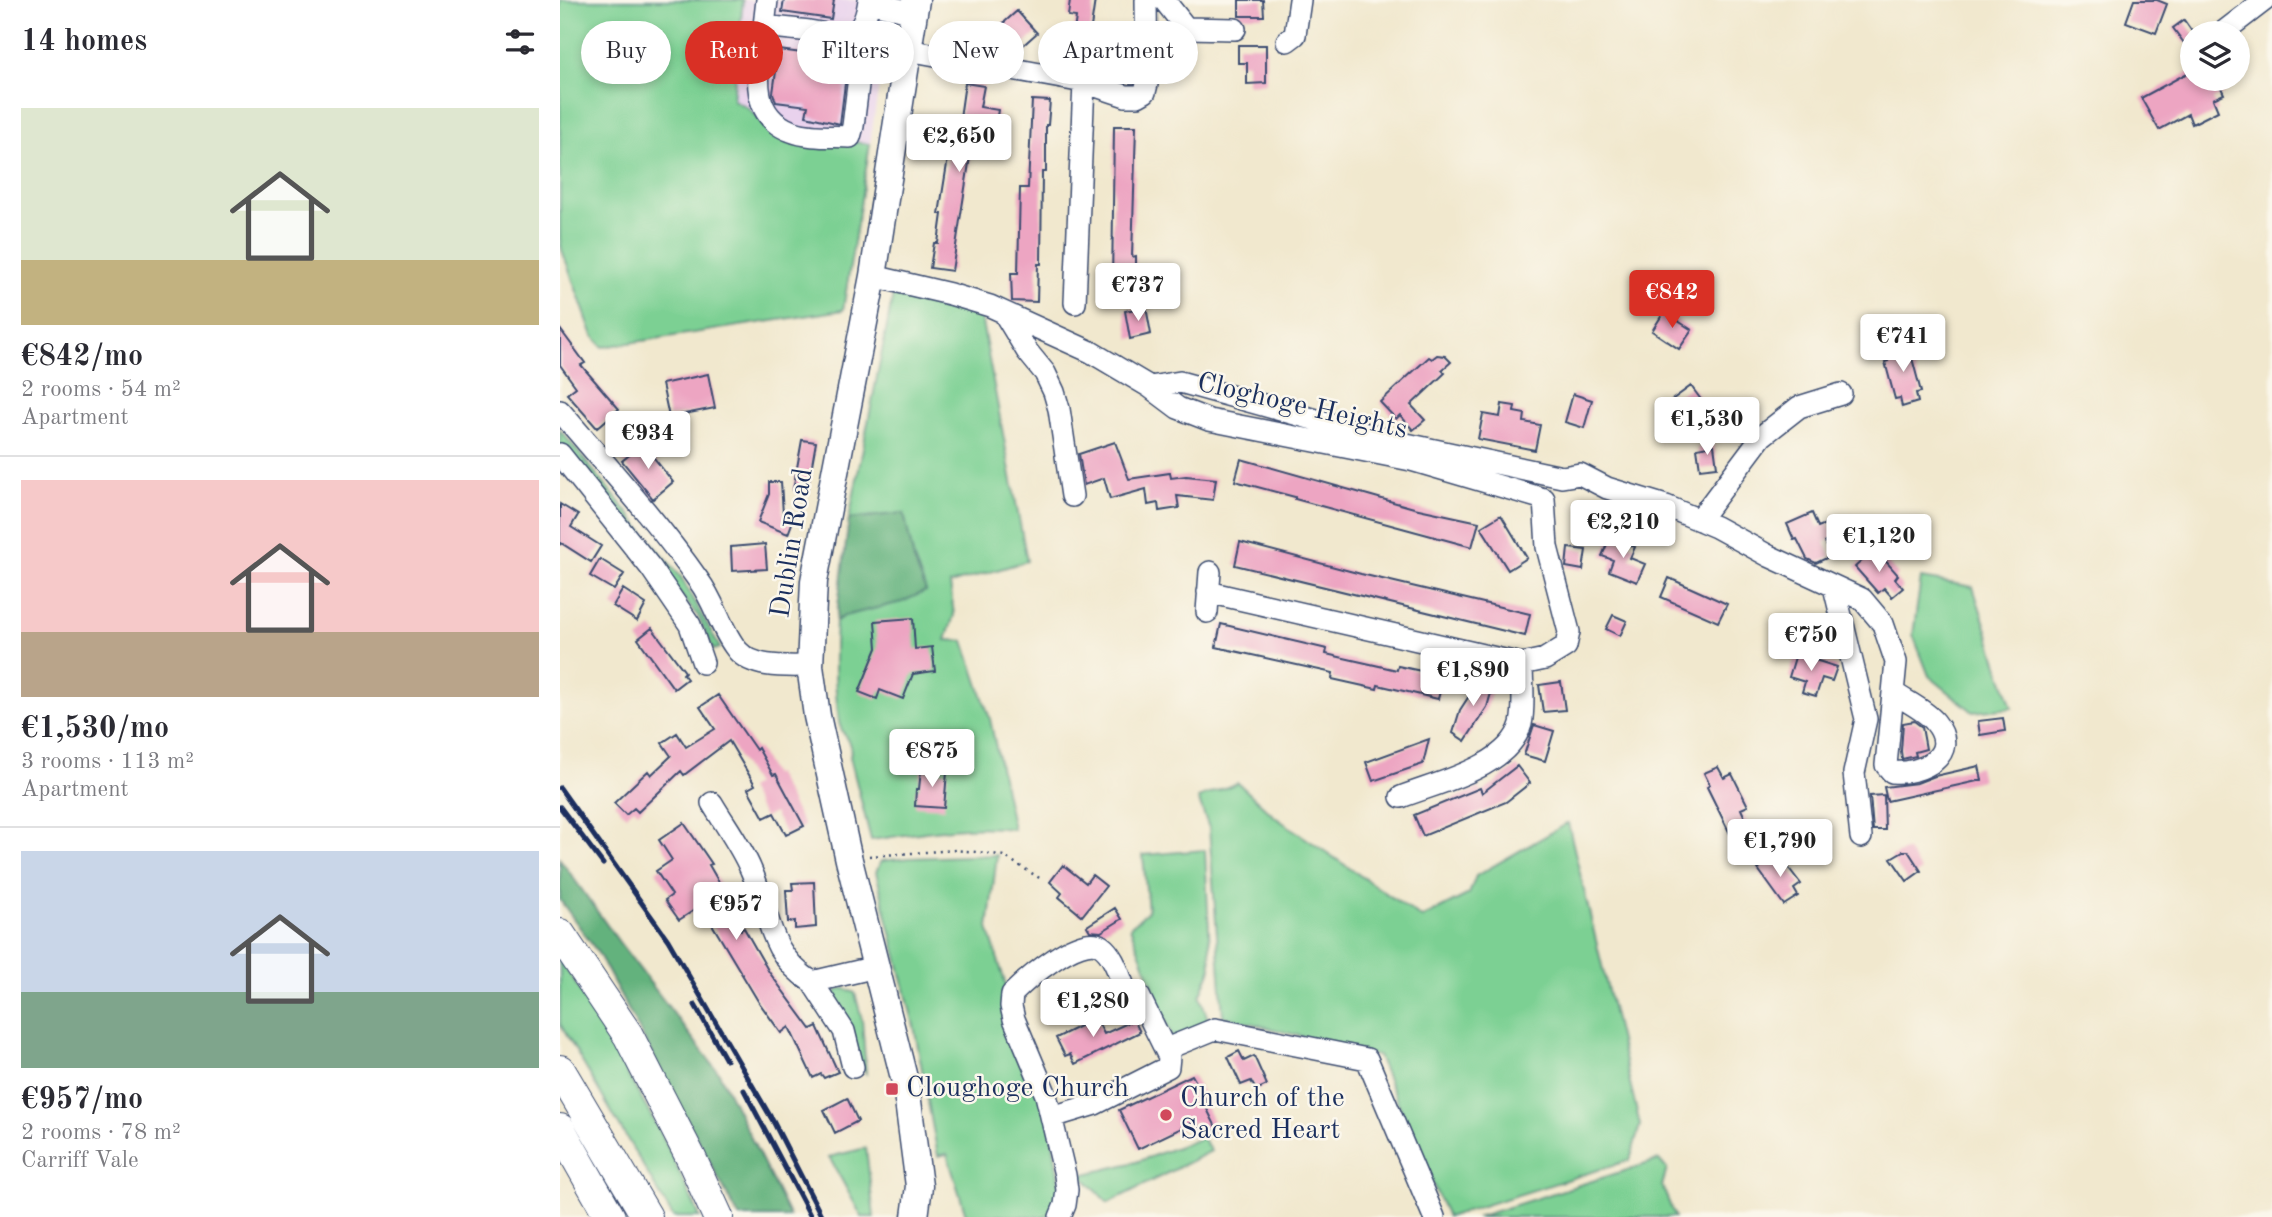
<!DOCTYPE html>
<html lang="en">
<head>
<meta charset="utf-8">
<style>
  :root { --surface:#fff; --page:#f7f7f7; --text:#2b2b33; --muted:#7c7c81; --line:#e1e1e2; --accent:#d93025 }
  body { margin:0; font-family:"Old Standard TT",serif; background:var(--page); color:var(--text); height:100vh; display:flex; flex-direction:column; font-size:26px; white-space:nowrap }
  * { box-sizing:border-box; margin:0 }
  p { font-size:23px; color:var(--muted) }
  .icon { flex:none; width:38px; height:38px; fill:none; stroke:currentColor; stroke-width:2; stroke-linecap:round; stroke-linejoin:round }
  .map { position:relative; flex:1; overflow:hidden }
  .side { display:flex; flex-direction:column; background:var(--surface); width:560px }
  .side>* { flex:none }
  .top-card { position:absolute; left:21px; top:21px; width:665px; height:63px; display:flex; gap:14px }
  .controls { position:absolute; left:1620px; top:21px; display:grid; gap:14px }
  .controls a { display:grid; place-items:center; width:70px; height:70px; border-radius:50%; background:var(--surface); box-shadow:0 4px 10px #0003; font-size:35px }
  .price { position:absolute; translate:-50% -60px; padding:0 16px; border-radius:7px; background:#fff; color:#222; font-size:23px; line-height:46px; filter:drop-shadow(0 2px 4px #0008) }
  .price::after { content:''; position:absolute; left:50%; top:42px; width:21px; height:16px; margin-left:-10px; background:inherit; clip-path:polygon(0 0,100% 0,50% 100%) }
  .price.current { background:var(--accent); color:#fff }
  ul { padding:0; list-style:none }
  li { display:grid; align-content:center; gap:14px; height:371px; padding:0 21px }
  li+li { border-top:2px solid var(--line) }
  li span { display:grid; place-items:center; height:217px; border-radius:0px; color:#555 }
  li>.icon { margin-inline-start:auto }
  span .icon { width:126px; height:126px; fill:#fffc; stroke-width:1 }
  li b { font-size:30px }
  h2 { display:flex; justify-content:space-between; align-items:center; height:84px; padding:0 21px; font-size:30px }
  .pill { padding:0 24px; border-radius:32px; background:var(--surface); box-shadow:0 4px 10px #0003; font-size:24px; line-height:63px }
  .pill.current { background:var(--accent); color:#fff }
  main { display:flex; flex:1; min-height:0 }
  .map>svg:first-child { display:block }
</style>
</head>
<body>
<main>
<section class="side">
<h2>14 homes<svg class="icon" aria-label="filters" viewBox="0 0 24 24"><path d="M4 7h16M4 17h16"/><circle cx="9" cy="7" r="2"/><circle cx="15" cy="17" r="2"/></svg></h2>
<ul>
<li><span style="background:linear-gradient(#dfe7d0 70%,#c2b280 0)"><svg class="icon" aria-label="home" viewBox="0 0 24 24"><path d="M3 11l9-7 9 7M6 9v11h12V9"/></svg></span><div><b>€842/mo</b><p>2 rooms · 54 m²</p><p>Apartment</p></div></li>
<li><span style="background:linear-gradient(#f6c9c9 70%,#b9a48a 0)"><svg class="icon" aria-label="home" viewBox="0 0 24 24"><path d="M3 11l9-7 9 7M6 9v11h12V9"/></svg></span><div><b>€1,530/mo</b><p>3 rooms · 113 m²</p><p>Apartment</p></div></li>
<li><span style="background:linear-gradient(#c9d6e8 65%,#7fa58c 0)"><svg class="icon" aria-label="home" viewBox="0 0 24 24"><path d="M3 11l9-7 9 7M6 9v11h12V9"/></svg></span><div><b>€957/mo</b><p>2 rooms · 78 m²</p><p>Carriff Vale</p></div></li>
</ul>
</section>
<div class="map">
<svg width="1712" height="1217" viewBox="0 0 1712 1217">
  <rect width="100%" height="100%" fill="#fbf7ec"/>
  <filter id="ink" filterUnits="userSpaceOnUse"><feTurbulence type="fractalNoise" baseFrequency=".0143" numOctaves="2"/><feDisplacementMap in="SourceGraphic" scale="14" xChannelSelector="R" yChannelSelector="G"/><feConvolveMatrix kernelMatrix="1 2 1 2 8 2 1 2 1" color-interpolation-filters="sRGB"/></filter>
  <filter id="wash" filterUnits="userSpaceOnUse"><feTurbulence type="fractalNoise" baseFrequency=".00686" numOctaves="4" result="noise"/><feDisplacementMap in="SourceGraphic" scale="28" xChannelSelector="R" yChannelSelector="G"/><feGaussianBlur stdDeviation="1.57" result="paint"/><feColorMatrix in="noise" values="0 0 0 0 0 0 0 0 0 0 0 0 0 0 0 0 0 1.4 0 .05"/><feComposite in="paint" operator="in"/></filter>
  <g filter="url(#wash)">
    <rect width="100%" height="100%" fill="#f1e8ce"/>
    <!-- built -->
    <path fill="#e9d2ed" d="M 183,0 L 332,0 L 310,144 L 211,131 L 173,100 Z"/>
    <!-- green -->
    <path fill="#7bd093" stroke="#4b8078" stroke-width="2" d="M 0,0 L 183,0 L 173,100 L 187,107 L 211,131 L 310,144 L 283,310 L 43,347 L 33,336 L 2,250 L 0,239 Z
      M 333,295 L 421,317 L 467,561 L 390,584 L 394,615 L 386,640 L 404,641 L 430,719 L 453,829 C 404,824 359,833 311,840 L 290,757 C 294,742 281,735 279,722 C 274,687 274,656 276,621 L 284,616 L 366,591 L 354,560 L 343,513 L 289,519 Z
      M 0,430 L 121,577 L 160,648 L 154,650 L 138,616 L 0,446 Z
      M 1361,578 L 1413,587 L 1452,708 L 1413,712 L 1369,676 L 1353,635 Z
      M 678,783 L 715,817 L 862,918 L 909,894 L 916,876 L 1008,823 L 1080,1125 L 1070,1160 L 887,1217 L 818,1056 L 663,1016 L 649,828 L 638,798 Z
      M 645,850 L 651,969 L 640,996 L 650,1025 L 613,1040 L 570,927 L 588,911 L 583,855 Z
      M 437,855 L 428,928 L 449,995 L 486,1095 L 502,1201 L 495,1213 L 484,1217 L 406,1215 L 387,1154 L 378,1156 L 354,1026 L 316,872 L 321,861 L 349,858 Z
      M 0,960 L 16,984 L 103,1137 L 140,1217 L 113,1217 L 0,1024 Z
      M 283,988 L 295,993 L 302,1020 L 306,1073 L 300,1066 L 276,1005 L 274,996 L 277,990 Z
      M 642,1138 L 651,1151 L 548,1203 L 521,1175 L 576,1162 Z
      M 306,1148 L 314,1217 L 302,1217 L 269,1157 Z
      M 1099,1160 L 1107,1169 L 1102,1186 L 1115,1217 L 917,1217 Z"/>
    <!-- forest -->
    <path fill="#64b27d" stroke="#40706e" stroke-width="2" d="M 344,513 L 354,560 L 366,591 L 342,602 L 284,616 L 276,621 L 289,519 Z
      M 0,859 L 59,942 L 159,1073 L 230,1217 L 179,1217 L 38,953 L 0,900 Z"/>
    <g id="blocks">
      <!-- building -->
      <path fill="#eda5c2" d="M 224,0 L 274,0 L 271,19 L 222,12 Z
        M 510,0 L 535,0 L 530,34 L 537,35 L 533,63 L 510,60 L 516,17 L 508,16 Z
        M 679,0 L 703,0 L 704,16 L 679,16 Z
        M 1574,0 L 1597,0 L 1607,4 L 1596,33 L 1566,22 Z
        M 457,11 L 477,33 L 460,48 L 440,26 Z
        M 1624,20 L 1633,33 L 1633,37 L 1624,43 L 1613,28 Z
        M 678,45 L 706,45 L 706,83 L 687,84 L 687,63 L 678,63 Z
        M 219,50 L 288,59 L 280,124 L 246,116 L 248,106 L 216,102 L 213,93 Z
        M 1633,70 L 1633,79 L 1657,79 L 1664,94 L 1653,99 L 1658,111 L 1632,124 L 1628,114 L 1599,130 L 1581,98 Z
        M 405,83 L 424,86 L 420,107 L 438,110 L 435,128 L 415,125 L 392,271 L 370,268 L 374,243 L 378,243 L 382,214 L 379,214 L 391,139 L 394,139 L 396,132 L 398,132 Z
        M 472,100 L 490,101 L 488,125 L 486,125 L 486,172 L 482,172 L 481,264 L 478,264 L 477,302 L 452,301 L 451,273 L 458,273 L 460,188 L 468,188 Z
        M 554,126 L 576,126 L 572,257 L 576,256 L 576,287 L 552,288 Z
        M 586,307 L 591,334 L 570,339 L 565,311 Z
        M 1104,312 L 1132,330 L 1119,349 L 1092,331 Z
        M 0,329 L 25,363 L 21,365 L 59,409 L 37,428 L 7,394 L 16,387 L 0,365 Z
        M 1348,343 L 1361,392 L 1356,393 L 1358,402 L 1342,407 L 1340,398 L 1335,399 L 1325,362 L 1328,361 L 1324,349 Z
        M 877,355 L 885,356 L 891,362 L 882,370 L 885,373 L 851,405 L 865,420 L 853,430 L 840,415 L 836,419 L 820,402 L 869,357 L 872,359 Z
        M 148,374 L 155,408 L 109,417 L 102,384 Z
        M 1131,386 L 1145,405 L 1140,409 L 1148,420 L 1132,432 L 1122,433 L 1114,428 L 1113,422 L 1115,410 L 1109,402 Z
        M 1013,394 L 1032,400 L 1024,428 L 1005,422 Z
        M 942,404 L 955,406 L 954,412 L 965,414 L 964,422 L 980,425 L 975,450 L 918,439 L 923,414 L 940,417 Z
        M 242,440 L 256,442 L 247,493 L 233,490 Z
        M 555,442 L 569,479 L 610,473 L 611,478 L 626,476 L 656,479 L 653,500 L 617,496 L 619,508 L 599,511 L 598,503 L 588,505 L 586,489 L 550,499 L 544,478 L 524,485 L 519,454 Z
        M 83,444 L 113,482 L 93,499 L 62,461 Z
        M 1154,445 L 1157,467 L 1140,469 L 1137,448 Z
        M 681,459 L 854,508 L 919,522 L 912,547 L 735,499 L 735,497 L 675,481 Z
        M 209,482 L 221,482 L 223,514 L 234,518 L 228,534 L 198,522 L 209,494 Z
        M 0,504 L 18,515 L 11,527 L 41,546 L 31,562 L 1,543 L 0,545 Z
        M 1252,513 L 1258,527 L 1268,523 L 1275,537 L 1265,542 L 1271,556 L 1256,563 L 1247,559 L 1237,539 L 1234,540 L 1227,524 Z
        M 941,515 L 967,558 L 948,570 L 921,527 Z
        M 1050,537 L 1075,547 L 1070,558 L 1085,564 L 1077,582 L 1049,571 L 1053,560 L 1042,556 Z
        M 680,542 L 801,574 L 970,614 L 965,636 L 675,565 Z
        M 205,544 L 207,569 L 172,571 L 171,547 Z
        M 1008,548 L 1026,550 L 1023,570 L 1006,567 Z
        M 1315,549 L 1338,575 L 1335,579 L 1343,588 L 1332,597 L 1324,588 L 1318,593 L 1295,567 Z
        M 40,559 L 64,574 L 54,590 L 30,576 Z
        M 1109,578 L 1167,604 L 1158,622 L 1101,597 Z
        M 63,589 L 86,604 L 77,621 L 53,606 Z
        M 1053,615 L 1067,621 L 1060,636 L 1046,629 Z
        M 353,618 L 355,649 L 372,647 L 375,671 L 353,674 L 343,699 L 320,690 L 317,699 L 299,692 L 317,648 L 315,621 Z
        M 661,624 L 767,649 L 766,654 L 837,670 L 838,666 L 884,676 L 878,699 L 818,685 L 817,689 L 772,679 L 773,673 L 656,647 Z
        M 92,628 L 125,672 L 123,674 L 127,679 L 114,689 L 78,639 Z
        M 1236,654 L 1277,667 L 1272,681 L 1262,678 L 1256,696 L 1242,692 L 1245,682 L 1229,677 Z
        M 910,679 L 933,686 L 927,707 L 905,741 L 893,733 L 900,710 L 911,693 L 906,692 Z
        M 1001,682 L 1005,710 L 983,712 L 979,685 Z
        M 158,695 L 196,750 L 198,748 L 213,775 L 216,774 L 244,826 L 226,835 L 214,813 L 204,818 L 188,789 L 195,785 L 169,741 L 124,775 L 121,771 L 78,812 L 74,808 L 66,815 L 54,803 L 88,771 L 91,775 L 111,756 L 102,743 L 117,733 L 126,747 L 155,729 L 140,707 Z
        M 1443,718 L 1445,731 L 1420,735 L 1418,721 Z
        M 1354,721 L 1362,727 L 1366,749 L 1355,752 L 1356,756 L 1342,759 L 1341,751 L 1343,723 Z
        M 974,725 L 994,731 L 985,761 L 964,755 Z
        M 869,739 L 863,764 L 813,781 L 806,762 Z
        M 957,766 L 970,783 L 946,802 L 863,836 L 854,815 L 920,788 L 922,793 Z
        M 1419,766 L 1422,780 L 1327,801 L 1324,787 L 1357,783 L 1375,776 Z
        M 1158,767 L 1164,778 L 1172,774 L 1188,806 L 1181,809 L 1196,842 L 1178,850 L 1147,787 L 1150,785 L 1144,773 Z
        M 361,770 L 387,772 L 384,808 L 355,806 L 356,789 L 359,789 Z
        M 1324,795 L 1325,830 L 1313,830 L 1310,796 Z
        M 124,823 L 152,864 L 149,865 L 164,891 L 160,893 L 181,930 L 184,928 L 209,972 L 251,1029 L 257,1026 L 278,1072 L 264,1078 L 261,1074 L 253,1078 L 229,1027 L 221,1033 L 198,1001 L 141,906 L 119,920 L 105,900 L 112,895 L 96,871 L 112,860 L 99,840 Z
        M 1343,851 L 1348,851 L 1361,871 L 1347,881 L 1331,858 Z
        M 1218,854 L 1241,884 L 1234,889 L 1238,896 L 1224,905 L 1198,869 Z
        M 503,865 L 526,883 L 532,875 L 546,886 L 522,916 L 499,897 L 502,893 L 490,882 Z
        M 254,882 L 256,927 L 235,929 L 235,921 L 228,922 L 226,890 L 233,890 L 232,883 Z
        M 555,908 L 562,919 L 541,932 L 530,931 L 527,926 Z
        M 536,1018 L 544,1034 L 574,1020 L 580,1032 L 515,1064 L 510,1054 L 505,1056 L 496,1038 Z
        M 679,1051 L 684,1061 L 694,1056 L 707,1085 L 696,1090 L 691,1081 L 681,1085 L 668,1057 Z
        M 632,1075 L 648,1103 L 645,1105 L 657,1129 L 643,1136 L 636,1121 L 578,1149 L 559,1110 Z
        M 287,1098 L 298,1121 L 275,1133 L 264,1110 Z"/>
    </g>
  </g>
  <g filter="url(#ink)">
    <use href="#blocks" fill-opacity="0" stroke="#3b4b6f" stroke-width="2"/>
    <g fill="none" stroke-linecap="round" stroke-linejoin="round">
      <defs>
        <path id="minor" d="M 604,0 L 626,28 L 675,29
          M 309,2 L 354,13
          M 306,20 L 293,126 L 290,137 C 272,136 248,138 231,131 C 185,114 200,64 204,26 C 219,28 234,29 249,31 C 284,37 303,44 309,0
          M 204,26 L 207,0
          M 1662,33 L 1705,0
          M 727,41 L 735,35 L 740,0
          M 348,50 L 524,82 L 566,96 L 578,96 L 585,92 L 587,84 L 586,0
          M 313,276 L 390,294 L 430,306 L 531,352 L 590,387 L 618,408 L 649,420 L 851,460 L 984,499 L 987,547 L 1009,632 L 1006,646 L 985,659 L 962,664 L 648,592
          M 515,303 L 524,82
          M 444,313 L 467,351 L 485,373 L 494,392 L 499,409 L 512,496
          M 590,387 L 620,382 L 832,441 L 1002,477 L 1020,474 L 1047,488 L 1106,506 L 1156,527 L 1209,556 L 1302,599 L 1323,624 L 1336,662 L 1326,765 L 1332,772 C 1361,775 1402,755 1375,722 C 1365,710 1347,702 1334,693
          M 0,411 C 47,466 97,521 139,581 C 155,602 161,631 178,651 C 194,669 228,666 250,666
          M 0,454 L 91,568 L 130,625 L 143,663
          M 1139,520 L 1202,436 L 1239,407 L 1281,394
          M 1274,587 L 1306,719 L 1294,773 L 1301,837
          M 647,612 L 650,572
          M 841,797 C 879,782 949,767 961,724 C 965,706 962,683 962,664
          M 152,803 C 165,825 181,846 191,870 C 211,914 206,952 252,982 L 316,967
          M 252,982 L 284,1031 L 293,1067
          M 606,1049 L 655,1029 L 807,1059 L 874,1217
          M 492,1117 L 535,1104 L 608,1067 L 609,1057 L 579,996 L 565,989 C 559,975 554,955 541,946 C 520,932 466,980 452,994 L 451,1006 L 454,1019 L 486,1095 L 505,1175 L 507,1190 L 505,1205 L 500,1217"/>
        <path id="major" d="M 355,1217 L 359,1186 L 346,1086 L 289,860 L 257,716 L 250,666 L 254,581 L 313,276 L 356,0"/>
        <path id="highway" d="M 0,934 L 68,1035 L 131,1158 L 158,1217
          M 0,1070 L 87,1217
          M 0,1129 L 50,1217"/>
      </defs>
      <!-- minor casing -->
      <use href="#minor" stroke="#3b4b6f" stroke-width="24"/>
      <!-- major casing -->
      <use href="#major" stroke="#3b4b6f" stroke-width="29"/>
      <!-- highway casing -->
      <use href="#highway" stroke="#3b4b6f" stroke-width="32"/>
      <!-- path -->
      <path stroke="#3b4b6f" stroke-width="2.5" stroke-dasharray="2 5" stroke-linecap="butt" d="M 309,856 L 395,850 L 427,853 L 444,856 L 481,879"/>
      <!-- minor -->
      <use href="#minor" stroke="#fff" stroke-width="21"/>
      <!-- major -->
      <use href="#major" stroke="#fff" stroke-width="26"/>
      <!-- highway -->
      <use href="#highway" stroke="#fff" stroke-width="30"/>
      <!-- rail -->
      <path stroke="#1b2f5e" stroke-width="5" d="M 0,788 L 108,940 L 213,1121 L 262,1217
        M 0,807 L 43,864
        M 135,1005 L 166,1060
        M 184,1090 L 251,1217"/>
    </g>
  </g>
  <!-- markers -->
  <g fill="#d1495b" stroke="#fbf7ec" stroke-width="2.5">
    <rect x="325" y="1082" width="14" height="14" rx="3.5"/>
    <circle cx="606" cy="1115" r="7"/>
  </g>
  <g text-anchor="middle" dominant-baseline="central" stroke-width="5" stroke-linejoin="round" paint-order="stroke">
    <!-- street labels -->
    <g font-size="28" fill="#1b2f5e" stroke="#fbf7ec">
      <text transform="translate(742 407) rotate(13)">Cloghoge Heights</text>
      <text transform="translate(233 543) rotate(-81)">Dublin Road</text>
    </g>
    <!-- poi labels -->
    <g font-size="28" fill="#1b2f5e" stroke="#fbf7ec" text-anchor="start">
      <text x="346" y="1089">Cloughoge Church</text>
      <text x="620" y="1099">Church of the<tspan x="620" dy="32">Sacred Heart</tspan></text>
    </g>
  </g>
</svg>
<div class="controls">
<a><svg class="icon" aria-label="layers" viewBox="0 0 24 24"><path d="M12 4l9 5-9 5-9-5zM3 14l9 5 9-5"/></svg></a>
</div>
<b class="price" style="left:399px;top:174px">€2,650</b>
<b class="price" style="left:578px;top:323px">€737</b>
<b class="price current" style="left:1112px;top:330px">€842</b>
<b class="price" style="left:1343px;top:374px">€741</b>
<b class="price" style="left:1147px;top:457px">€1,530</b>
<b class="price" style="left:88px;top:471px">€934</b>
<b class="price" style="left:1063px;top:560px">€2,210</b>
<b class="price" style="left:1319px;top:574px">€1,120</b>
<b class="price" style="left:1251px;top:673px">€750</b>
<b class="price" style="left:913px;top:708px">€1,890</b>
<b class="price" style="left:372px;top:789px">€875</b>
<b class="price" style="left:1220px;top:879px">€1,790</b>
<b class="price" style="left:176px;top:942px">€957</b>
<b class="price" style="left:533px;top:1039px">€1,280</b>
<div class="top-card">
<a class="pill">Buy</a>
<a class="pill current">Rent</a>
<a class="pill">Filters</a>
<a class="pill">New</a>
<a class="pill">Apartment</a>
</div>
</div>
</main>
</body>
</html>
